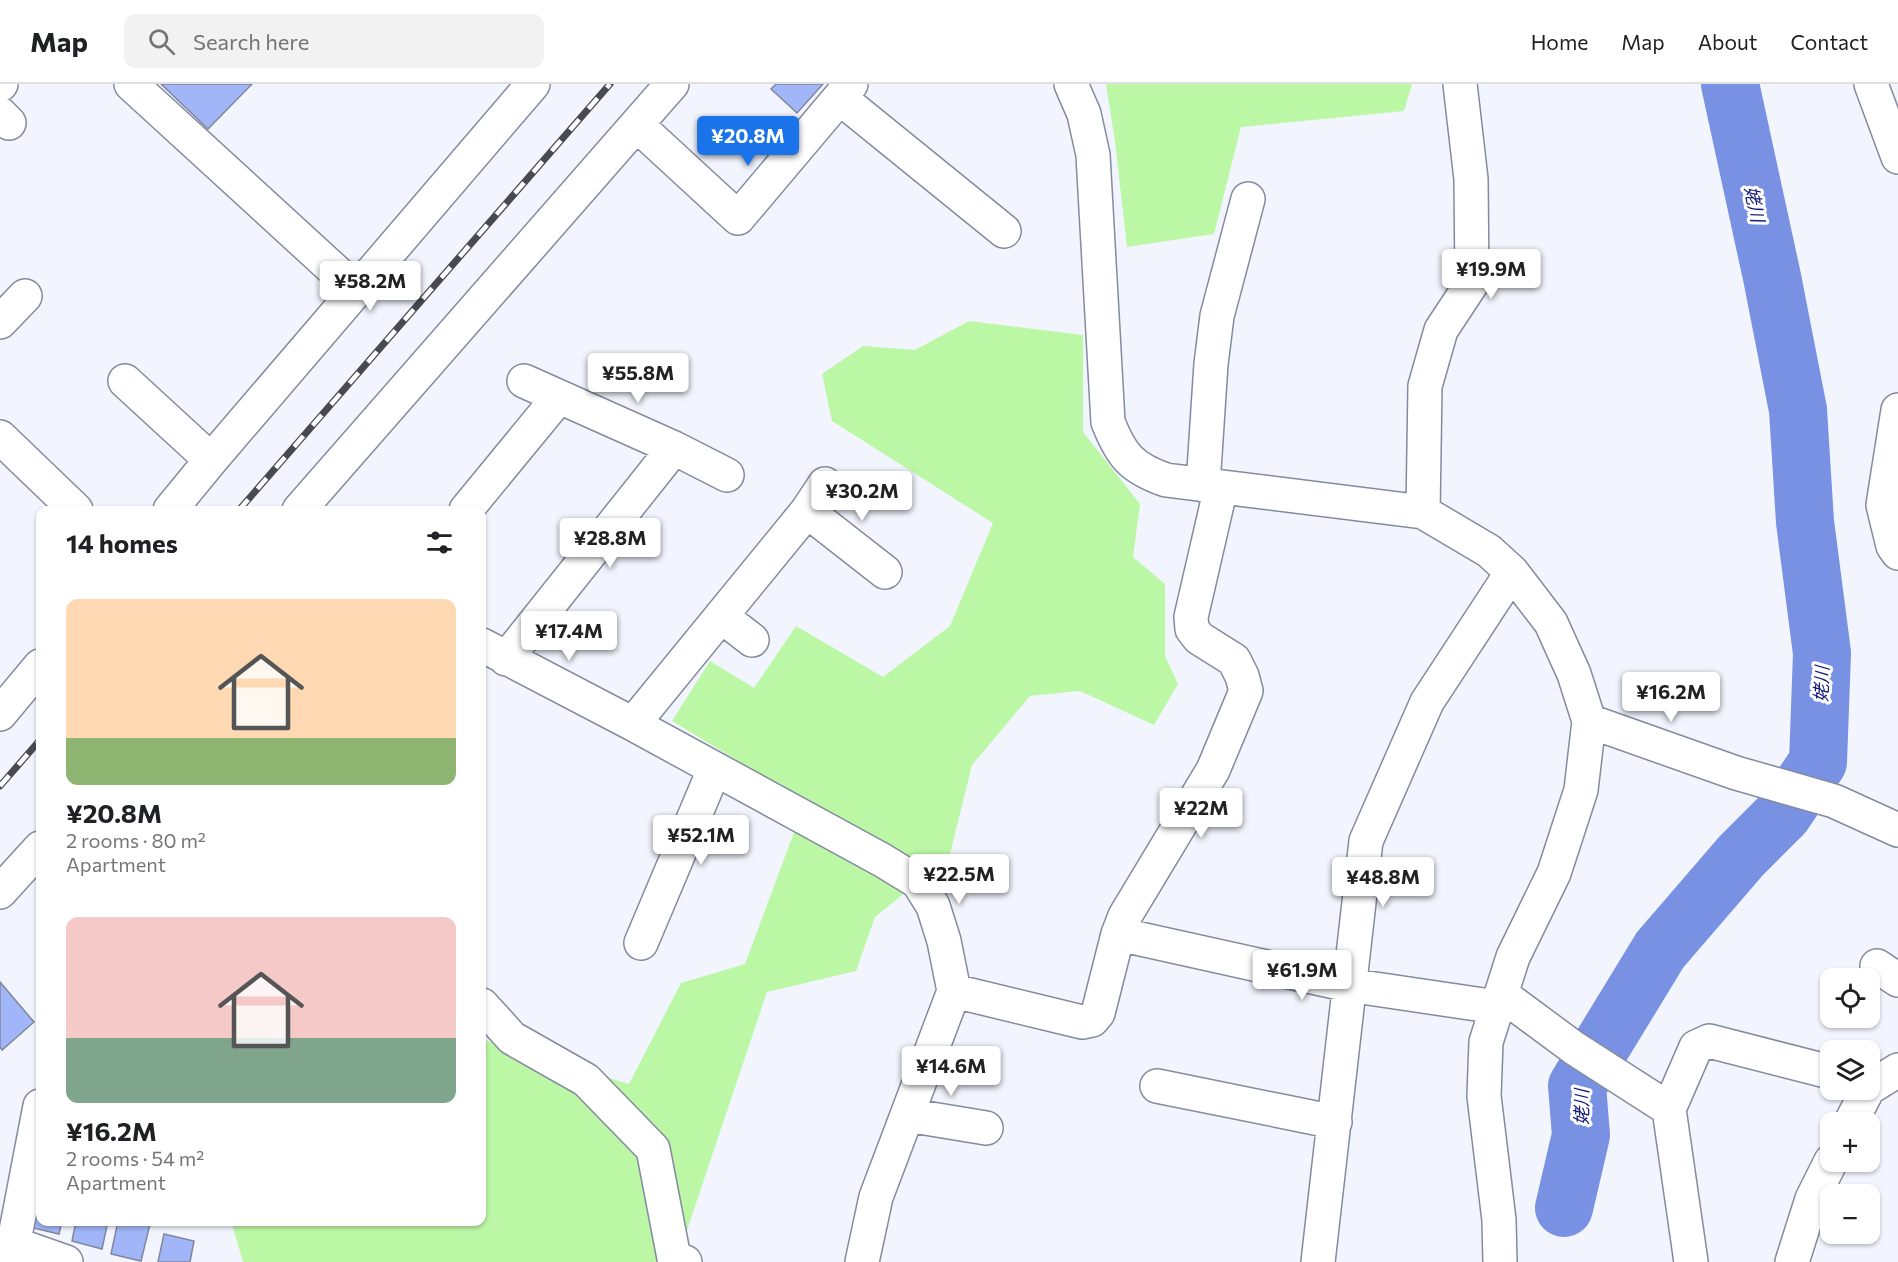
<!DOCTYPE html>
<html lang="en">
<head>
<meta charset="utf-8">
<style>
  :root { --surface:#fff; --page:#f2f2f2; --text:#202124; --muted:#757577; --line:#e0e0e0; --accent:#1a73e8 }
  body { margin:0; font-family:Commissioner,"Noto Sans JP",sans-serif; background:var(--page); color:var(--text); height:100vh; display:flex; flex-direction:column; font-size:22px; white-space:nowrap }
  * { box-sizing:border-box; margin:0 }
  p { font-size:20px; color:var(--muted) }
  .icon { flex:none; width:33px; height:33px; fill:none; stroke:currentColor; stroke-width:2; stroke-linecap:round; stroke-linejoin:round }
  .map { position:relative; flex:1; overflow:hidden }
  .drawer { position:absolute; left:36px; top:422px; width:450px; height:720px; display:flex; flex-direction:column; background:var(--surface); border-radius:12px; box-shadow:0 2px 4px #0004 }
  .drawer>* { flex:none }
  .buttons { position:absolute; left:1820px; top:884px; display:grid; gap:12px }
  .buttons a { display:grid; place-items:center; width:60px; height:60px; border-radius:12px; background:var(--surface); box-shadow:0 2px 4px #0004; font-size:30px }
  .price { position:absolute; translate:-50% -51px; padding:0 14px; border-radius:6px; background:#fff; color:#222; font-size:20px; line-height:39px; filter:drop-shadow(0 2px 3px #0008) }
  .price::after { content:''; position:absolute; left:50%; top:36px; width:18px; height:14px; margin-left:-9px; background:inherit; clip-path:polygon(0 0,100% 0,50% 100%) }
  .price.active { background:var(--accent); color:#fff }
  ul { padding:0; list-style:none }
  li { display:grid; align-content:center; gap:12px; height:318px; padding:0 30px }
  li span { display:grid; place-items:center; height:186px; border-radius:12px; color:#555 }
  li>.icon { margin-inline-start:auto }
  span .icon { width:108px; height:108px; fill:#fffc; stroke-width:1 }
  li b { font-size:26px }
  h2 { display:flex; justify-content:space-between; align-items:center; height:72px; padding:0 30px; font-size:26px }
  header { display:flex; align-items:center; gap:36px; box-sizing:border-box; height:84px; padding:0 30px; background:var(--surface); border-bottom:2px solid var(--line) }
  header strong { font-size:28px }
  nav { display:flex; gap:33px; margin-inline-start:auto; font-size:21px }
  .search { width:420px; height:54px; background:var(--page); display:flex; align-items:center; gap:15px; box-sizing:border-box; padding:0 21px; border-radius:12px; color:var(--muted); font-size:22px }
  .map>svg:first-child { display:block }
</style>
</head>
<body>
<header>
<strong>Map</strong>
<div class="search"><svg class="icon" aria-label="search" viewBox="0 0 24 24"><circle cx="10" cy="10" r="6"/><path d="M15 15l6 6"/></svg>Search here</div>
<nav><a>Home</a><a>Map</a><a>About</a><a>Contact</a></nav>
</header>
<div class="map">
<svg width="1898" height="1178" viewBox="0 0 1898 1178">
  <rect width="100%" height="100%" fill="#f2f5fe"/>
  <!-- green -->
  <path fill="#bcf7a6" d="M 1106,0 L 1412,0 L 1404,27 L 1241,43 L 1214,150 L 1127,163 L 1115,58 Z
    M 969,237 L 1083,251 L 1083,348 L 1140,420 L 1133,473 L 1165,500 L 1165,572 L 1178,600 L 1154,641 L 1080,607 L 1030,612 L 972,681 L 947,782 L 918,798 L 875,833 L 856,887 L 767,908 L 683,1158 L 655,1178 L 243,1178 L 231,1137 L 482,1137 L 482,955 L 629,1000 L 681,899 L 745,880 L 796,743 L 778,701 L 672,637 L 710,577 L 754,604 L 796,542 L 883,593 L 950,542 L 993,439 L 832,337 L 822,290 L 863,262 L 915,266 Z"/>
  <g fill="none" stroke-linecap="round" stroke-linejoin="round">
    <!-- river -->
    <path stroke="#7891e2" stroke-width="58" d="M 1564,1124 L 1581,1051 L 1577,1002 L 1660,866 L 1741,772 L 1783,730 L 1818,678 L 1822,569 L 1805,438 L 1798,326 L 1772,193 L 1730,0"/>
  </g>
  <!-- building -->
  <path fill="#a0b6f8" stroke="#81879b" stroke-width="1.5" d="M 161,0 L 252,0 L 208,45 Z
    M 776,0 L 823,0 L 797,29 L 771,5 Z
    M 0,898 L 34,938 L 2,966 L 0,963 Z
    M 40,1106 L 40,1137 L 62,1137 L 59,1150 L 29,1143 Z
    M 76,1137 L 108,1137 L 102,1165 L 72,1157 Z
    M 118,1137 L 138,1137 L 150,1140 L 141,1177 L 111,1170 Z
    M 164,1150 L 194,1157 L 190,1178 L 158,1178 Z"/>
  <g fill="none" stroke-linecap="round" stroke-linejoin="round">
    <defs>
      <path id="minor" d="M 131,0 L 356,206
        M 1071,0 L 1084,30 L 1093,71 L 1108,338 C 1121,371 1131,384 1166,396 L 1423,428 L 1489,467 L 1512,488 L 1551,539 L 1574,590 L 1589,637 L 1581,706 L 1554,789 L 1513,873 L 1486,958 L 1484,1012 L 1499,1136 L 1500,1178
        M 1871,0 L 1898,73
        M 0,1 L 1,0
        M 840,14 L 1004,147
        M 0,30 L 9,39
        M 637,41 L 738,134 L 851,0
        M 0,238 L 25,212
        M 125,297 L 211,376
        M 524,297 L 674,364 L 727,391
        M 1898,326 L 1883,421 L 1893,462 L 1898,469
        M 0,353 L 76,426
        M 1203,401 L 1211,280 L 1217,232 L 1248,115
        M 170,426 L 211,376 L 533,0
        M 299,426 L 672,0
        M 466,426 L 558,314
        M 807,427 L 885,488
        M 1423,428 L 1425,302 L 1441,246 L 1472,199 L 1471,95 L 1460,0
        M 721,532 L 752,556
        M 482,561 L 633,640 L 882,776 L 918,798 L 933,822 L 944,857 L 954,907 L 876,1113 L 862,1178
        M 506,575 L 674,364
        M 0,630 L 40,582
        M 1589,637 L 1736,689 L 1834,717 L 1898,746
        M 633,640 L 807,427 L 825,400
        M 0,808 L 40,764
        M 1118,850 L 1348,901 L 1497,923
        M 641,859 L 714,686
        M 1877,882 L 1898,896
        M 954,907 L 1082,938 L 1092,936 L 1098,929 L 1118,850 L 1125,832 L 1213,686 L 1246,607 L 1242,592 L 1234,576 L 1199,554 L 1192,545 L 1191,533 L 1221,403
        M 1501,910 L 1574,964 L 1669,1025
        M 482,921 L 512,954 L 586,996 L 653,1065 L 674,1174 L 685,1178
        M 1157,1002 L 1335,1038
        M 1869,1004 L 1898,986
        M 907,1031 L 986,1044
        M 1851,1038 L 1868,1005
        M 12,1159 L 66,1178
        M 10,1178 L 40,1022
        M 1318,1178 L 1366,757 L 1427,618 L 1512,488
        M 1691,1178 L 1669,1025 L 1696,963 L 1709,957 L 1830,988
        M 1792,1178 L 1812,1115 L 1831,1077"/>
    </defs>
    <!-- minor casing -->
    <use href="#minor" stroke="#848b9f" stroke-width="36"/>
    <!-- minor -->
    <use href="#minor" stroke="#fff" stroke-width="33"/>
    <defs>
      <path id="rail" d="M 239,426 L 610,0
        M 0,702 L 40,656"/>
    </defs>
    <!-- rail casing -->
    <use href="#rail" stroke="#474a51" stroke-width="7"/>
    <!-- rail -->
    <use href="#rail" stroke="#fff" stroke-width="4.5" stroke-dasharray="14" stroke-linecap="butt"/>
  </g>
  <g text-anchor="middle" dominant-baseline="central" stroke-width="6" stroke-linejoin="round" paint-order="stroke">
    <!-- water labels -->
    <g font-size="18" font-style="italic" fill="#141a77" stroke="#fff">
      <text transform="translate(1755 120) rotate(78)">姥川</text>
      <text transform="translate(1821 600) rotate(-88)">姥川</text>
      <text transform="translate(1581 1023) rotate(-90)">姥川</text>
    </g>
  </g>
</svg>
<div class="buttons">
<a><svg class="icon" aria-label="locate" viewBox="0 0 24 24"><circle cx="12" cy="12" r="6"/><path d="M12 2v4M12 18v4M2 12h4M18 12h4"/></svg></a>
<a><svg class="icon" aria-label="layers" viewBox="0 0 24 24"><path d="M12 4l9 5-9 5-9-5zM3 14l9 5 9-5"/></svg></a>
<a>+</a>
<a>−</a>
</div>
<b class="price active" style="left:748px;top:83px">¥20.8M</b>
<b class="price" style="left:1491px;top:216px">¥19.9M</b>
<b class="price" style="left:370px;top:228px">¥58.2M</b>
<b class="price" style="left:638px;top:320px">¥55.8M</b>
<b class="price" style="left:862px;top:438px">¥30.2M</b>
<b class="price" style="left:610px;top:485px">¥28.8M</b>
<b class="price" style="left:569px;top:578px">¥17.4M</b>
<b class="price" style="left:1671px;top:639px">¥16.2M</b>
<b class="price" style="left:1201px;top:755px">¥22M</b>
<b class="price" style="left:701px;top:782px">¥52.1M</b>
<b class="price" style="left:959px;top:821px">¥22.5M</b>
<b class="price" style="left:1383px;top:824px">¥48.8M</b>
<b class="price" style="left:1302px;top:917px">¥61.9M</b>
<b class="price" style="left:951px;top:1013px">¥14.6M</b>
<section class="drawer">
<h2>14 homes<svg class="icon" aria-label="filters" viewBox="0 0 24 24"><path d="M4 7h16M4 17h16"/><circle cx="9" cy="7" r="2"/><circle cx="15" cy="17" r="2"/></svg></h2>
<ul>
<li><span style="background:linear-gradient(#ffd9b3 75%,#8fb573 0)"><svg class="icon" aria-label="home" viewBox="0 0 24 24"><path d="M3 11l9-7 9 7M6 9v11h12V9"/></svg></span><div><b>¥20.8M</b><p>2 rooms · 80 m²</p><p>Apartment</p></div></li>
<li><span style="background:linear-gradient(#f6c9c9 65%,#7fa58c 0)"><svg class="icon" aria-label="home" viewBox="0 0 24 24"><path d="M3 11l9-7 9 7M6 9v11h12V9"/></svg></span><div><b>¥16.2M</b><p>2 rooms · 54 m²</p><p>Apartment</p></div></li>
</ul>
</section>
</div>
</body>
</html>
